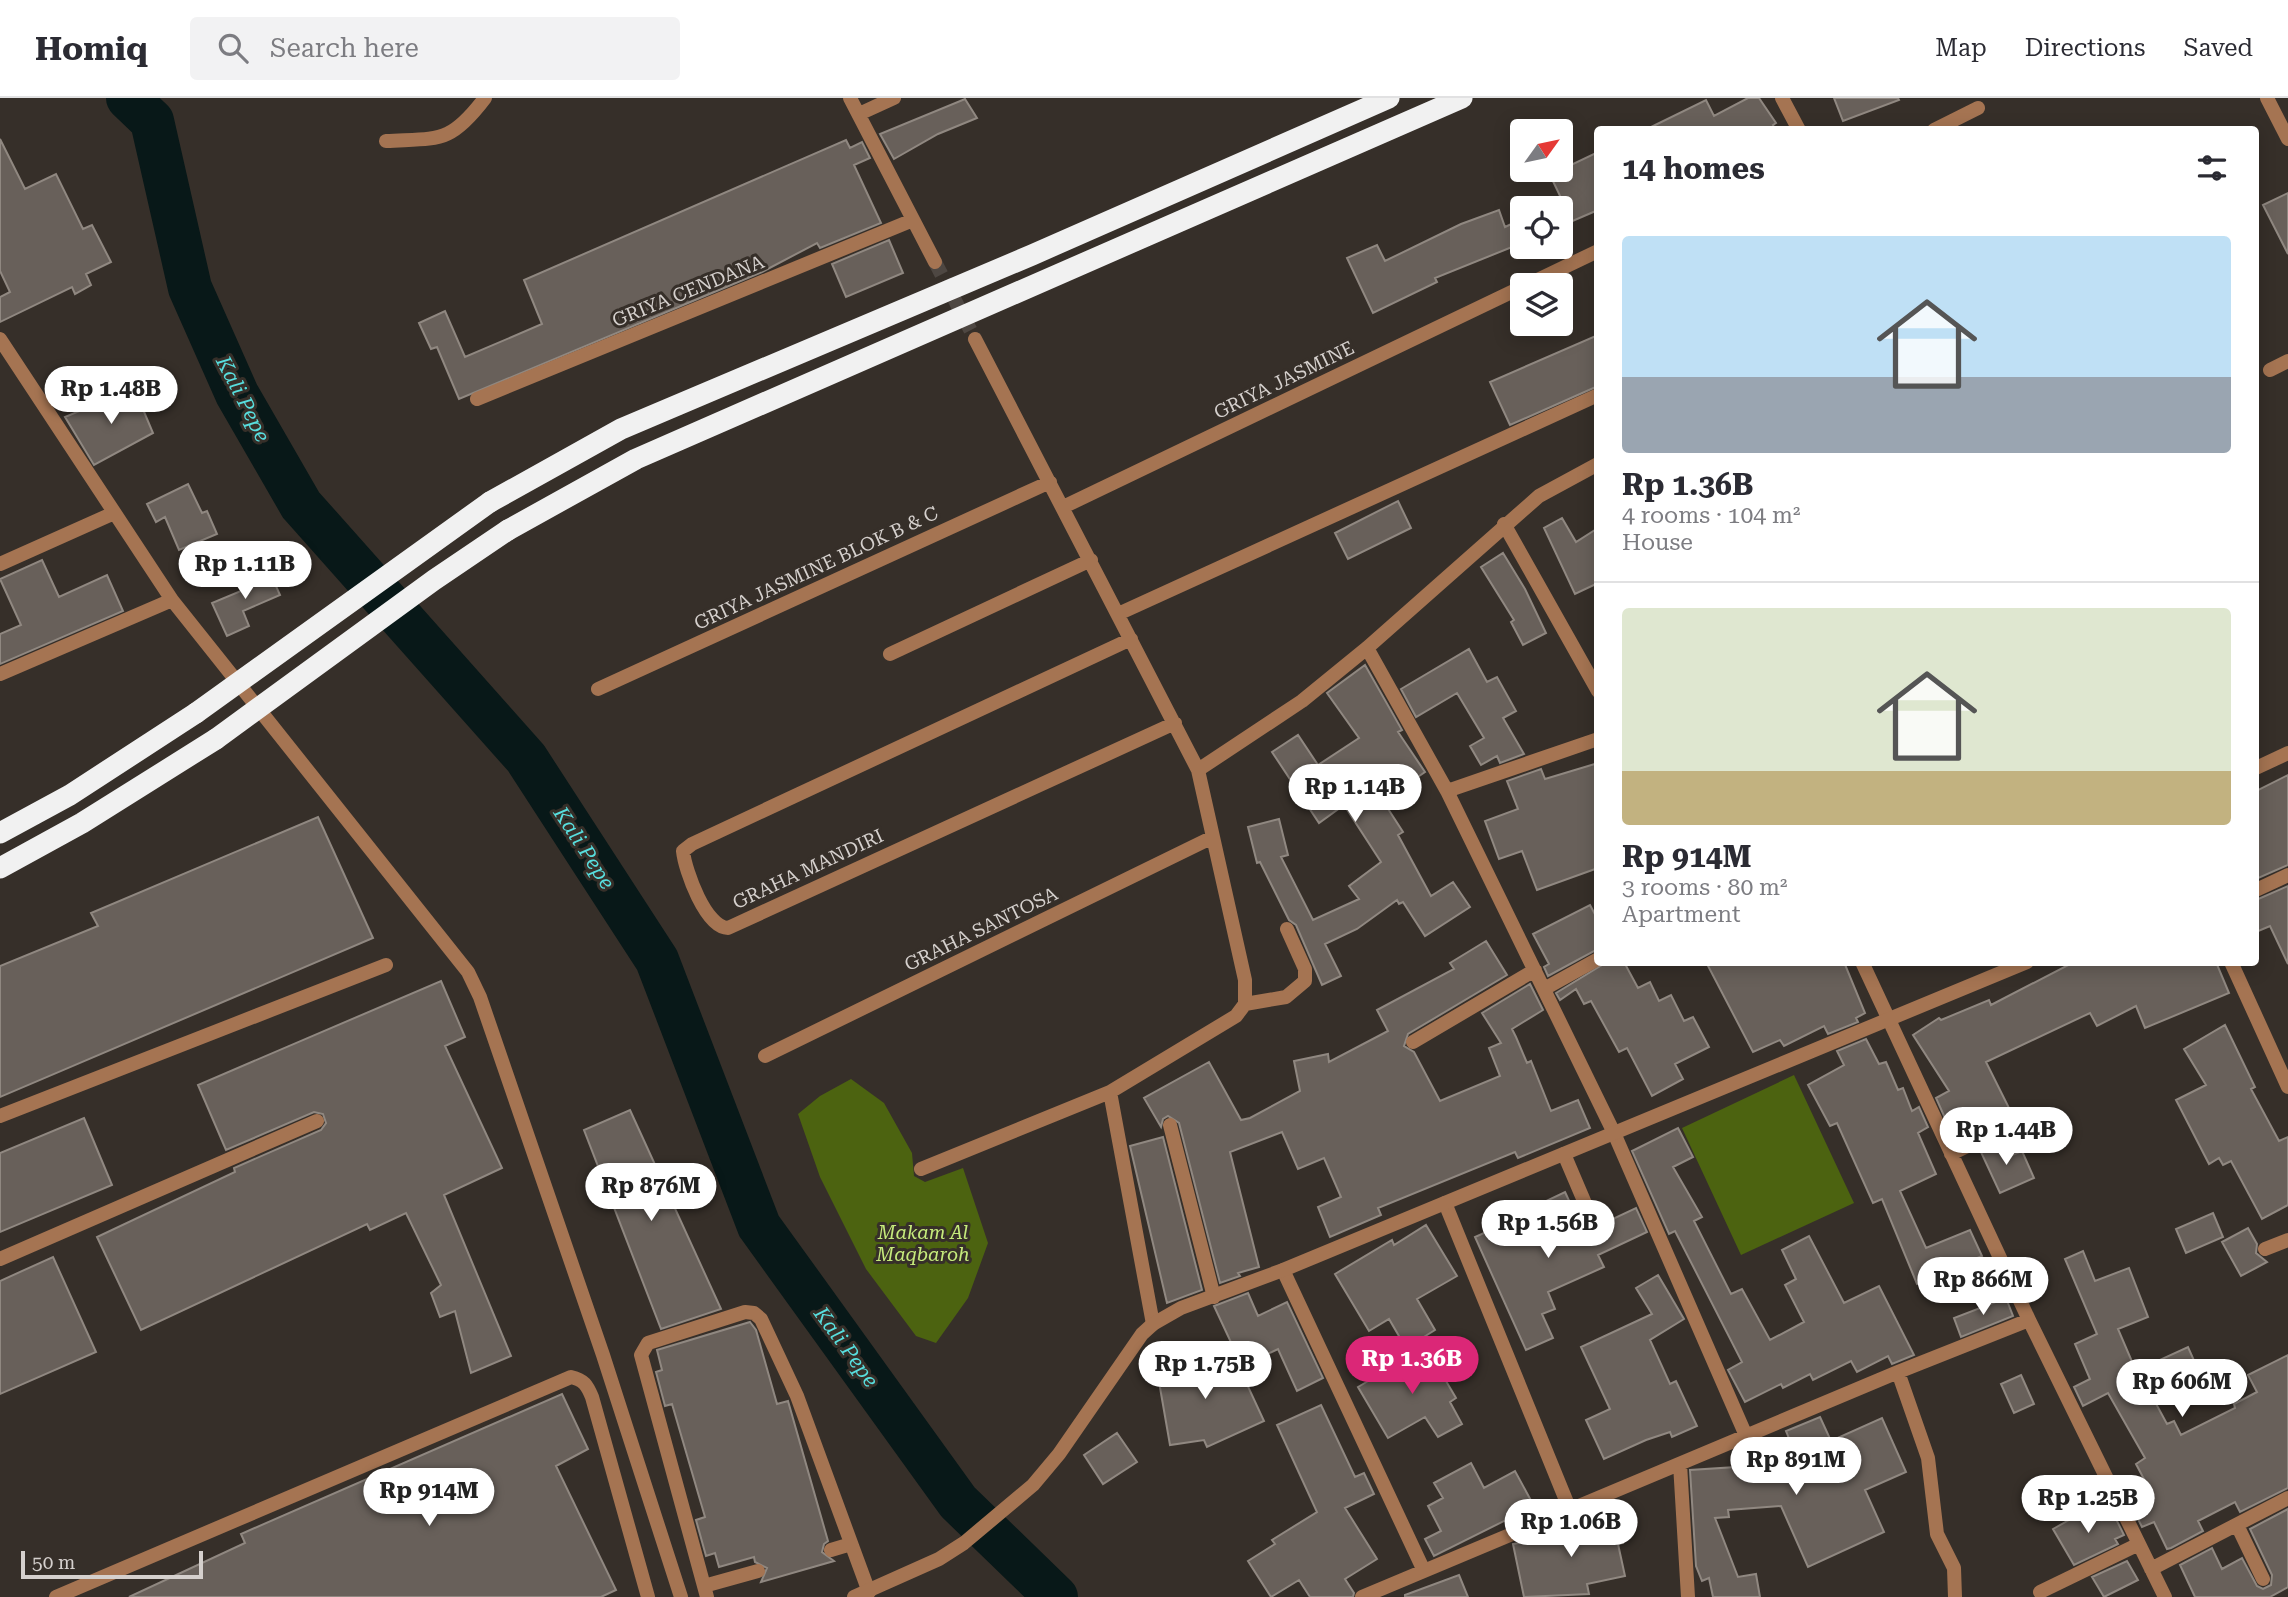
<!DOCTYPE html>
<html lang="en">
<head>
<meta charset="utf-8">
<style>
  :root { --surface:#fff; --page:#f2f2f3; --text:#2b2b33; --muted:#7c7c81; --line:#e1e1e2; --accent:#db2777 }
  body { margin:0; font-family:"Roboto Serif",serif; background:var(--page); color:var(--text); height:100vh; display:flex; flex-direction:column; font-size:26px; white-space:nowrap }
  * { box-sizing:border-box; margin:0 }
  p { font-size:23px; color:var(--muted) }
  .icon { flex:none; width:38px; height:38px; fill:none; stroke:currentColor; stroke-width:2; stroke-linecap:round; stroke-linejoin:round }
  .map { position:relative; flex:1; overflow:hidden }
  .side { position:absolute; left:1594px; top:28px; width:665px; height:840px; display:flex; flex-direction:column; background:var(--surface); border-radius:7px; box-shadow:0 4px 18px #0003 }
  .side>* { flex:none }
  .needle { width:46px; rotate:57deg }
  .controls { position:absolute; left:1510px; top:21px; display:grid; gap:14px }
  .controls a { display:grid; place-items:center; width:63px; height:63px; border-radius:7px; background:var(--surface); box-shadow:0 4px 18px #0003; font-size:35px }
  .scale { position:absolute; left:21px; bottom:18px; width:182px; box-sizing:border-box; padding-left:7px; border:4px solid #d5d0cd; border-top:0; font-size:19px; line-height:24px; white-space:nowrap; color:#d5d0cd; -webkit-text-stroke:5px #362f29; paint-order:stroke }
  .price { position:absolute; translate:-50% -60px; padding:0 16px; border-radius:24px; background:#fff; color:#222; font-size:23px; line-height:46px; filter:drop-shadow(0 2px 4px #0008) }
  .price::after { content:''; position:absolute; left:50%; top:42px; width:21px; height:16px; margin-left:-10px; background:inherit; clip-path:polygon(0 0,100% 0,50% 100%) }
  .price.current { background:var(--accent); color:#fff }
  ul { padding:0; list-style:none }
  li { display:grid; align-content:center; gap:14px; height:371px; padding:0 28px }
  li+li { border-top:2px solid var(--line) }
  li span { display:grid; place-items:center; height:217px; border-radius:7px; color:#555 }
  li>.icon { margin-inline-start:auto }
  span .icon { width:126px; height:126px; fill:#fffc; stroke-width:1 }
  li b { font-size:30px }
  h2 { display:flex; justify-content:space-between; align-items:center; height:84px; padding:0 28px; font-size:30px }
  header { display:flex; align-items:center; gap:42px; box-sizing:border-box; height:98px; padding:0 35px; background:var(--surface); border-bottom:2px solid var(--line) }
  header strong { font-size:33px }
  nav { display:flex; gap:38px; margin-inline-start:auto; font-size:24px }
  .search { width:490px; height:63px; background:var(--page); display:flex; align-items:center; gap:18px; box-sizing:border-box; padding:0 24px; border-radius:7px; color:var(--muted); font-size:26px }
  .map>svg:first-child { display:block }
</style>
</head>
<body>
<header>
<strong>Homiq</strong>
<div class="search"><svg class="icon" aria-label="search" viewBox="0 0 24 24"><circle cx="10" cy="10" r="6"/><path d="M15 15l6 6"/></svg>Search here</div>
<nav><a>Map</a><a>Directions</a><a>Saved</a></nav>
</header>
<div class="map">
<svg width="2288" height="1499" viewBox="0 0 2288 1499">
  <rect width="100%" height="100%" fill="#362f29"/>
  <!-- green -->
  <path fill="#4c6310" d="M 1794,977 L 1854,1105 L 1741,1157 L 1682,1030 Z
    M 851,981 L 884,1005 L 912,1055 L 914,1078 L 925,1084 L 963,1070 L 988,1145 L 968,1200 L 936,1245 L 916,1238 L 866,1171 L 820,1079 L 798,1016 L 820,998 Z"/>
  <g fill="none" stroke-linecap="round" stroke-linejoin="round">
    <!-- river -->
    <path stroke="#081818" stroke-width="44" d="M 128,0 L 152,23 L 190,190 L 237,296 L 301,407 L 526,660 L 657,862 L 759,1128 L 958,1404 L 1056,1499"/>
  </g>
  <!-- building -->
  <path fill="#68605a" stroke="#908881" stroke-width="2" d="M 1748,0 L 1759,0 L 1776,25 L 1773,27 L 1776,32 L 1645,32 L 1706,2 L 1714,18 Z
    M 1834,0 L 1898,0 L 1899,2 L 1843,23 Z
    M 965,1 L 977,20 L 938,36 L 894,61 L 880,36 Z
    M 0,41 L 25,91 L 56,76 L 83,131 L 92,127 L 111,164 L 86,176 L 91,187 L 75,196 L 72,189 L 0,224 L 0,199 L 10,194 L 0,173 Z
    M 846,42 L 850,50 L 862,44 L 870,60 L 854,67 L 881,125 L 820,150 L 817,145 L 762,174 L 459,301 L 437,249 L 431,251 L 419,225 L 445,213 L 465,259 L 542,226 L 524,182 Z
    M 1598,54 L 1598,112 L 1561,128 L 1562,102 L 1550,77 Z
    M 2288,95 L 2288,156 L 2263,107 Z
    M 1499,112 L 1505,129 L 1522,121 L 1522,145 L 1435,180 L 1437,184 L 1373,215 L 1347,160 L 1377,147 L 1385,163 L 1461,126 Z
    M 889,142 L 903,175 L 846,199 L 832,166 Z
    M 1598,237 L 1598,288 L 1510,327 L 1490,284 Z
    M 134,290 L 153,335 L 94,367 L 65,319 Z
    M 188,386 L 202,415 L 207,413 L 217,436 L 179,452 L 165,419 L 156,424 L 147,406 Z
    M 1398,403 L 1411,430 L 1348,461 L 1335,435 Z
    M 1562,420 L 1576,444 L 1598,430 L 1598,485 L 1575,496 L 1544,430 Z
    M 1503,455 L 1525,491 L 1546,535 L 1523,547 L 1511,524 L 1514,522 L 1481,469 Z
    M 42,462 L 59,499 L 107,477 L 123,513 L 0,566 L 0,536 L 21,527 L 0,481 Z
    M 268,470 L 280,497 L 243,513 L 249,528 L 227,538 L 212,505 L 241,493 L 237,483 Z
    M 1469,551 L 1487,584 L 1497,579 L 1516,613 L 1503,620 L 1524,656 L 1500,665 L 1497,658 L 1481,667 L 1470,648 L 1484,640 L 1457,595 L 1416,619 L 1401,591 Z
    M 1365,567 L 1402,632 L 1398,634 L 1425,674 L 1383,703 L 1403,734 L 1398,737 L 1431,798 L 1453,784 L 1470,809 L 1425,838 L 1403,804 L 1399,806 L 1397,802 L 1357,831 L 1325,846 L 1341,878 L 1322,887 L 1296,827 L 1289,822 L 1260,764 L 1257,765 L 1248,729 L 1279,721 L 1288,757 L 1281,759 L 1313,822 L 1359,801 L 1349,788 L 1381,764 L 1344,707 L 1319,725 L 1272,654 L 1298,637 L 1318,667 L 1359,640 L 1327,595 Z
    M 1598,665 L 1598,770 L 1537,792 L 1522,753 L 1499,761 L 1485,723 L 1518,711 L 1507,683 L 1541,671 L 1545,681 Z
    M 2288,677 L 2288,767 L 2256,781 L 2256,693 Z
    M 318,719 L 373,840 L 0,999 L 0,868 L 98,828 L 91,815 Z
    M 2288,788 L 2288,866 L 2270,828 L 2256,834 L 2256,802 Z
    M 1590,807 L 1598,822 L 1598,851 L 1548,878 L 1544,869 L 1549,866 L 1533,836 Z
    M 1486,843 L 1507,877 L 1408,936 L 1404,948 L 1414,954 L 1440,1003 L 1500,978 L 1489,950 L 1501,945 L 1482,915 L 1530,886 L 1543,912 L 1512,931 L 1516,939 L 1527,965 L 1531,963 L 1551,1013 L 1578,1002 L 1590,1030 L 1518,1060 L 1515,1054 L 1378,1110 L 1381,1117 L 1330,1139 L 1318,1109 L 1341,1099 L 1324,1060 L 1298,1071 L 1282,1034 L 1230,1054 L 1259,1169 L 1238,1175 L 1240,1178 L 1220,1185 L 1179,1025 L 1168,1018 L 1163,1021 L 1161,1029 L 1144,1000 L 1209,964 L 1241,1022 L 1250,1020 L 1300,993 L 1294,963 L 1328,956 L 1329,964 L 1388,933 L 1377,912 L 1454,871 L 1450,865 Z
    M 1607,864 L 1624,864 L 1638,890 L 1650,884 L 1659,903 L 1671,897 L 1684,923 L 1693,919 L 1709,949 L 1675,966 L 1683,981 L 1652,998 L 1627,950 L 1619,954 L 1591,903 L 1584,906 L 1576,891 L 1560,902 L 1556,895 Z
    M 1706,864 L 1844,864 L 1865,915 L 1856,920 L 1858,924 L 1828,936 L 1824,928 L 1784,948 L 1780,942 L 1753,954 Z
    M 2074,864 L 2216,864 L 2229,895 L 2145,930 L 2136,908 L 2097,928 L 2090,915 L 1986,964 L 2012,1016 L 1972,1035 L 1960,1012 L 1945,1020 L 1936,1000 L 1949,993 L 1913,937 L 1939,920 L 1941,922 L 1989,902 L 1991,907 Z
    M 441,883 L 465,939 L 445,948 L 502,1070 L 444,1097 L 511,1258 L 471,1275 L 455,1213 L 440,1219 L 431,1195 L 441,1187 L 406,1115 L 370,1132 L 367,1126 L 141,1232 L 97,1139 L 235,1074 L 234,1070 L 321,1032 L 326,1025 L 323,1016 L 314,1014 L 226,1052 L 198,987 Z
    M 2225,927 L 2255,989 L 2251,991 L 2279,1043 L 2288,1039 L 2288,1107 L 2262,1121 L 2231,1063 L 2223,1067 L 2219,1060 L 2209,1066 L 2176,1002 L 2206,987 L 2184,951 Z
    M 1866,941 L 1879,966 L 1886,964 L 1898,992 L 1903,990 L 1912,1013 L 1919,1009 L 1928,1029 L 1918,1035 L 1936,1076 L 1900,1093 L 1926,1150 L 1970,1132 L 1982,1158 L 1917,1186 L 1882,1101 L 1873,1105 L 1837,1025 L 1830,1028 L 1808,987 L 1844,967 L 1837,953 Z
    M 630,1012 L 721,1211 L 661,1231 L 584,1032 Z
    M 84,1020 L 112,1087 L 0,1134 L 0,1055 Z
    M 1678,1030 L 1693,1059 L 1673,1069 L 1702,1119 L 1694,1123 L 1731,1196 L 1742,1191 L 1770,1242 L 1804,1224 L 1785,1187 L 1796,1181 L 1782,1152 L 1809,1138 L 1844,1205 L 1879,1188 L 1914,1257 L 1892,1266 L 1888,1258 L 1857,1274 L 1851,1263 L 1813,1282 L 1810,1276 L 1783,1290 L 1781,1286 L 1745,1304 L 1728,1272 L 1742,1264 L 1675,1133 L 1669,1136 L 1632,1053 Z
    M 1163,1039 L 1202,1192 L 1167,1205 L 1130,1048 Z
    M 2002,1042 L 2010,1058 L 2022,1053 L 2034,1080 L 2000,1095 L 1980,1052 Z
    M 1565,1094 L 1584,1135 L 1597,1133 L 1602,1126 L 1636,1110 L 1647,1134 L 1598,1157 L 1604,1169 L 1548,1194 L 1555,1211 L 1542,1216 L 1553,1240 L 1526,1252 L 1475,1139 L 1504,1126 L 1508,1133 L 1545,1116 L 1540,1106 Z
    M 2213,1115 L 2223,1139 L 2186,1155 L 2176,1131 Z
    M 1426,1127 L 1457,1178 L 1417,1201 L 1435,1232 L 1406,1250 L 1389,1221 L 1369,1233 L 1335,1176 L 1392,1142 L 1394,1147 Z
    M 2248,1130 L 2257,1146 L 2256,1155 L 2267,1164 L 2241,1178 L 2222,1144 Z
    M 2083,1153 L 2095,1183 L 2129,1170 L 2148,1219 L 2118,1231 L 2136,1273 L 2188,1249 L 2196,1267 L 2147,1289 L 2167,1326 L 2174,1323 L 2181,1337 L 2235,1310 L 2234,1306 L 2257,1294 L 2248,1277 L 2288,1257 L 2288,1390 L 2240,1414 L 2235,1404 L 2198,1423 L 2203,1433 L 2171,1450 L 2167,1451 L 2154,1424 L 2142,1429 L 2132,1409 L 2154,1400 L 2136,1366 L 2145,1360 L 2108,1295 L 2083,1308 L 2074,1289 L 2090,1281 L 2075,1246 L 2097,1236 L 2065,1161 Z
    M 53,1159 L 96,1254 L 0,1296 L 0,1183 Z
    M 1658,1177 L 1684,1221 L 1650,1242 L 1670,1286 L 1676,1283 L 1697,1328 L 1672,1339 L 1670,1334 L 1646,1342 L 1604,1361 L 1586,1322 L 1610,1311 L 1581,1249 L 1652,1216 L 1636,1190 Z
    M 1248,1195 L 1258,1218 L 1287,1204 L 1323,1280 L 1297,1293 L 1278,1251 L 1242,1268 L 1214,1208 Z
    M 2006,1200 L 2013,1218 L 1961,1239 L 1954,1220 Z
    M 750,1224 L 756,1232 L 777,1306 L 788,1303 L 828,1443 L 824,1446 L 822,1454 L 834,1463 L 761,1484 L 767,1470 L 755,1464 L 754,1459 L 719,1469 L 715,1455 L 706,1458 L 696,1422 L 705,1419 L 672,1306 L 665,1308 L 656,1274 L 662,1272 L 657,1252 Z
    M 1426,1249 L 1456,1300 L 1450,1304 L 1462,1326 L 1438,1339 L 1425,1319 L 1388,1340 L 1358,1289 Z
    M 1176,1252 L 1181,1280 L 1233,1256 L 1264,1323 L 1207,1349 L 1204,1342 L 1170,1347 L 1154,1255 Z
    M 2021,1277 L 2034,1306 L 2014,1315 L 2001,1286 Z
    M 562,1296 L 588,1351 L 556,1368 L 616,1492 L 601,1499 L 129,1499 L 245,1445 L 241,1436 Z
    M 1321,1307 L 1355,1379 L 1364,1375 L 1374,1396 L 1345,1410 L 1377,1461 L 1345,1481 L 1354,1495 L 1353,1499 L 1310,1499 L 1299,1482 L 1271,1499 L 1248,1463 L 1275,1446 L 1272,1442 L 1317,1414 L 1277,1327 Z
    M 1820,1319 L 1831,1343 L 1882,1320 L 1906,1374 L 1865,1392 L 1884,1434 L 1808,1469 L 1781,1408 L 1728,1412 L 1729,1419 L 1715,1420 L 1738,1479 L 1756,1476 L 1760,1499 L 1713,1499 L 1709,1480 L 1702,1483 L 1696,1468 L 1690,1372 L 1767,1367 L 1762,1355 L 1790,1343 L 1786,1333 Z
    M 1117,1335 L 1137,1364 L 1103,1386 L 1084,1357 Z
    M 1471,1365 L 1484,1390 L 1515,1373 L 1534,1408 L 1434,1458 L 1425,1441 L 1441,1433 L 1428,1408 L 1443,1400 L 1434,1385 Z
    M 2094,1408 L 2102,1422 L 2114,1417 L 2124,1437 L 2115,1441 L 2118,1446 L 2074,1467 L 2053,1431 Z
    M 2288,1411 L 2288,1489 L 2270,1499 L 2195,1499 L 2180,1467 L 2212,1450 L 2222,1471 L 2242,1460 L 2257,1488 L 2263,1491 L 2271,1487 L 2272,1477 L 2250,1431 Z
    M 1617,1415 L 1623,1445 L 1618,1446 L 1625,1478 L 1587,1486 L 1589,1496 L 1524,1499 L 1513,1446 L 1584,1434 L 1581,1422 Z
    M 2127,1463 L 2138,1482 L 2104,1499 L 2092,1479 Z
    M 1459,1477 L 1468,1499 L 1405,1499 L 1405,1497 Z"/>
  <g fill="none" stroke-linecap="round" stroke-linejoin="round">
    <!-- minor-tunnel -->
    <path stroke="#4e4742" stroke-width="14" stroke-dasharray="14 7" stroke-linecap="butt" d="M 935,164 L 975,241"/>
    <!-- service -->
    <path stroke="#a57452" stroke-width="14" d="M 0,1018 L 386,867
      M 0,1161 L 317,1023
      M 831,1452 L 851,1446
      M 704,1488 L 758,1473
      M 56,1499 L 571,1279 C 584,1282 587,1287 592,1299 L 648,1499
      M 707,1499 L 641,1257 L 648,1245 L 745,1214 L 754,1215 L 761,1221 L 797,1298 L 869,1494"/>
    <!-- minor -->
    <path stroke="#a57452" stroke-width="14" d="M 850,0 L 935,164
      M 2267,0 L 2288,41
      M 859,16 L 894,0
      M 1934,32 L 1978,10
      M 386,43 C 440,40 450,46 485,0
      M 1527,187 L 1598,153
      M 0,241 L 172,502 L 468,874 L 480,899 L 603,1257 L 681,1499
      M 975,241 L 1198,672 L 1245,882 L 1245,906 L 1236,918 L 1110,994 L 1153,1226
      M 2270,272 L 2288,263
      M 477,301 L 913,122
      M 1063,409 L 1522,189
      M 1504,426 L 1598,593
      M 0,466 L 114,415
      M 1118,516 L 1598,297
      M 1131,541 L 692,746 L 683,753 C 685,773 706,830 728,830 L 1175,625
      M 1367,550 L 1447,693 L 1614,1035 L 1747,1340
      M 890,556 L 1091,462
      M 0,576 L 172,502
      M 598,591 L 1050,384
      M 2256,670 L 2288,655
      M 1198,672 L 1302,603 L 1367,550 L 1539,398 L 1598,366
      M 1447,693 L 1598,641
      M 2256,792 L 2288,777
      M 1862,864 L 2029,1222 L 2165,1499
      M 1544,891 L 1598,861
      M 1245,906 L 1286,899 L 1305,883 L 1305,871 L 1287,831
      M 1413,944 L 1535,872
      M 765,958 L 1213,739
      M 1170,1027 L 1214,1199
      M 1564,1056 L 1593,1124
      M 1951,1056 L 2015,1025
      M 921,1071 L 1110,994
      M 1445,1105 L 1570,1412
      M 2265,1151 L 2288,1142
      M 1283,1172 L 1424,1473
      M 1898,1274 L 1928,1360 L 1937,1436 L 1954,1470 L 1955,1499
      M 1680,1366 L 1688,1499
      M 2237,1427 L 2263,1481
      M 2151,1471 L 2288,1400
      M 2040,1494 L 2139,1446
      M 1362,1499 L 1898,1274 L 2029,1222"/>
    <!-- tertiary -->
    <path stroke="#a57452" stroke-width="14" d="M 1782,0 L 1799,32
      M 2231,864 L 2288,989
      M 854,1499 L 939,1461 L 964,1445 L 1033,1387 L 1059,1356 L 1142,1236 L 1153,1226 L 1181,1210 L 1283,1172 L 2027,864"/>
    <!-- motorway -->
    <path stroke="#f1f1f1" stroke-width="21" d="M 490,404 L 621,331 L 1032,157 L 1389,0
      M 508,432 L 636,361 L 1462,0
      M 0,735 L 70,697 L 196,615
      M 0,770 L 82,725 L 216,641"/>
    <!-- motorway-bridge -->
    <path stroke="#f1f1f1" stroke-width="21" d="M 196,615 L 490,404
      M 216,641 L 434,482 L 508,432"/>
  </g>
  <g text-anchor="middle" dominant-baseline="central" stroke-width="6" stroke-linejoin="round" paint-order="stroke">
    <!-- street labels -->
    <g font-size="19" fill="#d5d0cd" stroke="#362f29">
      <text transform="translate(688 193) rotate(-22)">GRIYA CENDANA</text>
      <text transform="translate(1284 282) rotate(-26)">GRIYA JASMINE</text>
      <text transform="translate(816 470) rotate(-25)">GRIYA JASMINE BLOK B &amp; C</text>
      <text transform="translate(808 771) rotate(-25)">GRAHA MANDIRI</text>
      <text transform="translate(981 831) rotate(-26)">GRAHA SANTOSA</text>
    </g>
    <!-- park labels -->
    <g font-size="19" font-style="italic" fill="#c6eb7c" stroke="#362f29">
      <text x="923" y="1134">Makam Al<tspan x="923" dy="22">Maqbaroh</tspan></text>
    </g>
    <!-- water labels -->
    <g font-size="21" font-style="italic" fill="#58dede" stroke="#362f29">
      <text transform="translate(243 301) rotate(63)">Kali Pepe</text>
      <text transform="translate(584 750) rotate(57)">Kali Pepe</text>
      <text transform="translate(846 1249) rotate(54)">Kali Pepe</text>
    </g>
  </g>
</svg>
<div class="controls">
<a><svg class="needle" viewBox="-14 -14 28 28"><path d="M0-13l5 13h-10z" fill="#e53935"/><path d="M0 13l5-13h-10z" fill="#7c7c81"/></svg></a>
<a><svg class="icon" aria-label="locate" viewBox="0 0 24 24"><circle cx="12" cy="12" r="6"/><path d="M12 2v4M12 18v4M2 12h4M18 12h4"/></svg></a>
<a><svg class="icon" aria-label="layers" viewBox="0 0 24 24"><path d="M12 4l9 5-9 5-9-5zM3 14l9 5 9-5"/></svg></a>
</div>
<div class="scale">50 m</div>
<b class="price" style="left:111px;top:328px">Rp 1.48B</b>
<b class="price" style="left:245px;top:503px">Rp 1.11B</b>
<b class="price" style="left:1355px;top:726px">Rp 1.14B</b>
<b class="price" style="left:2006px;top:1069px">Rp 1.44B</b>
<b class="price" style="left:651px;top:1125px">Rp 876M</b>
<b class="price" style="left:1548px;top:1162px">Rp 1.56B</b>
<b class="price" style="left:1983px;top:1219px">Rp 866M</b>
<b class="price current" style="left:1412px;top:1298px">Rp 1.36B</b>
<b class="price" style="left:1205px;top:1303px">Rp 1.75B</b>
<b class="price" style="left:2182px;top:1321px">Rp 606M</b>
<b class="price" style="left:1796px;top:1399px">Rp 891M</b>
<b class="price" style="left:429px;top:1430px">Rp 914M</b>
<b class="price" style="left:2088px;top:1437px">Rp 1.25B</b>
<b class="price" style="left:1571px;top:1461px">Rp 1.06B</b>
<section class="side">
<h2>14 homes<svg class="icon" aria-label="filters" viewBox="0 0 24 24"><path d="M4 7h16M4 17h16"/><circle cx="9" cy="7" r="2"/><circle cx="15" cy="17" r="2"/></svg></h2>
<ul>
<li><span style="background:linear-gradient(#bfe0f5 65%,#9aa5b1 0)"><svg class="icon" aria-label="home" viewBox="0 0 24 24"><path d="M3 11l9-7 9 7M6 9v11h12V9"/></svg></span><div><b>Rp 1.36B</b><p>4 rooms · 104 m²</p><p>House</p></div></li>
<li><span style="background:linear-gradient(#dfe7d0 75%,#c2b280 0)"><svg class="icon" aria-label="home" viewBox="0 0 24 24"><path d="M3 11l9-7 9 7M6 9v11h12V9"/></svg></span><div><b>Rp 914M</b><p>3 rooms · 80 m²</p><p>Apartment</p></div></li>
</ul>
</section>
</div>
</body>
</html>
